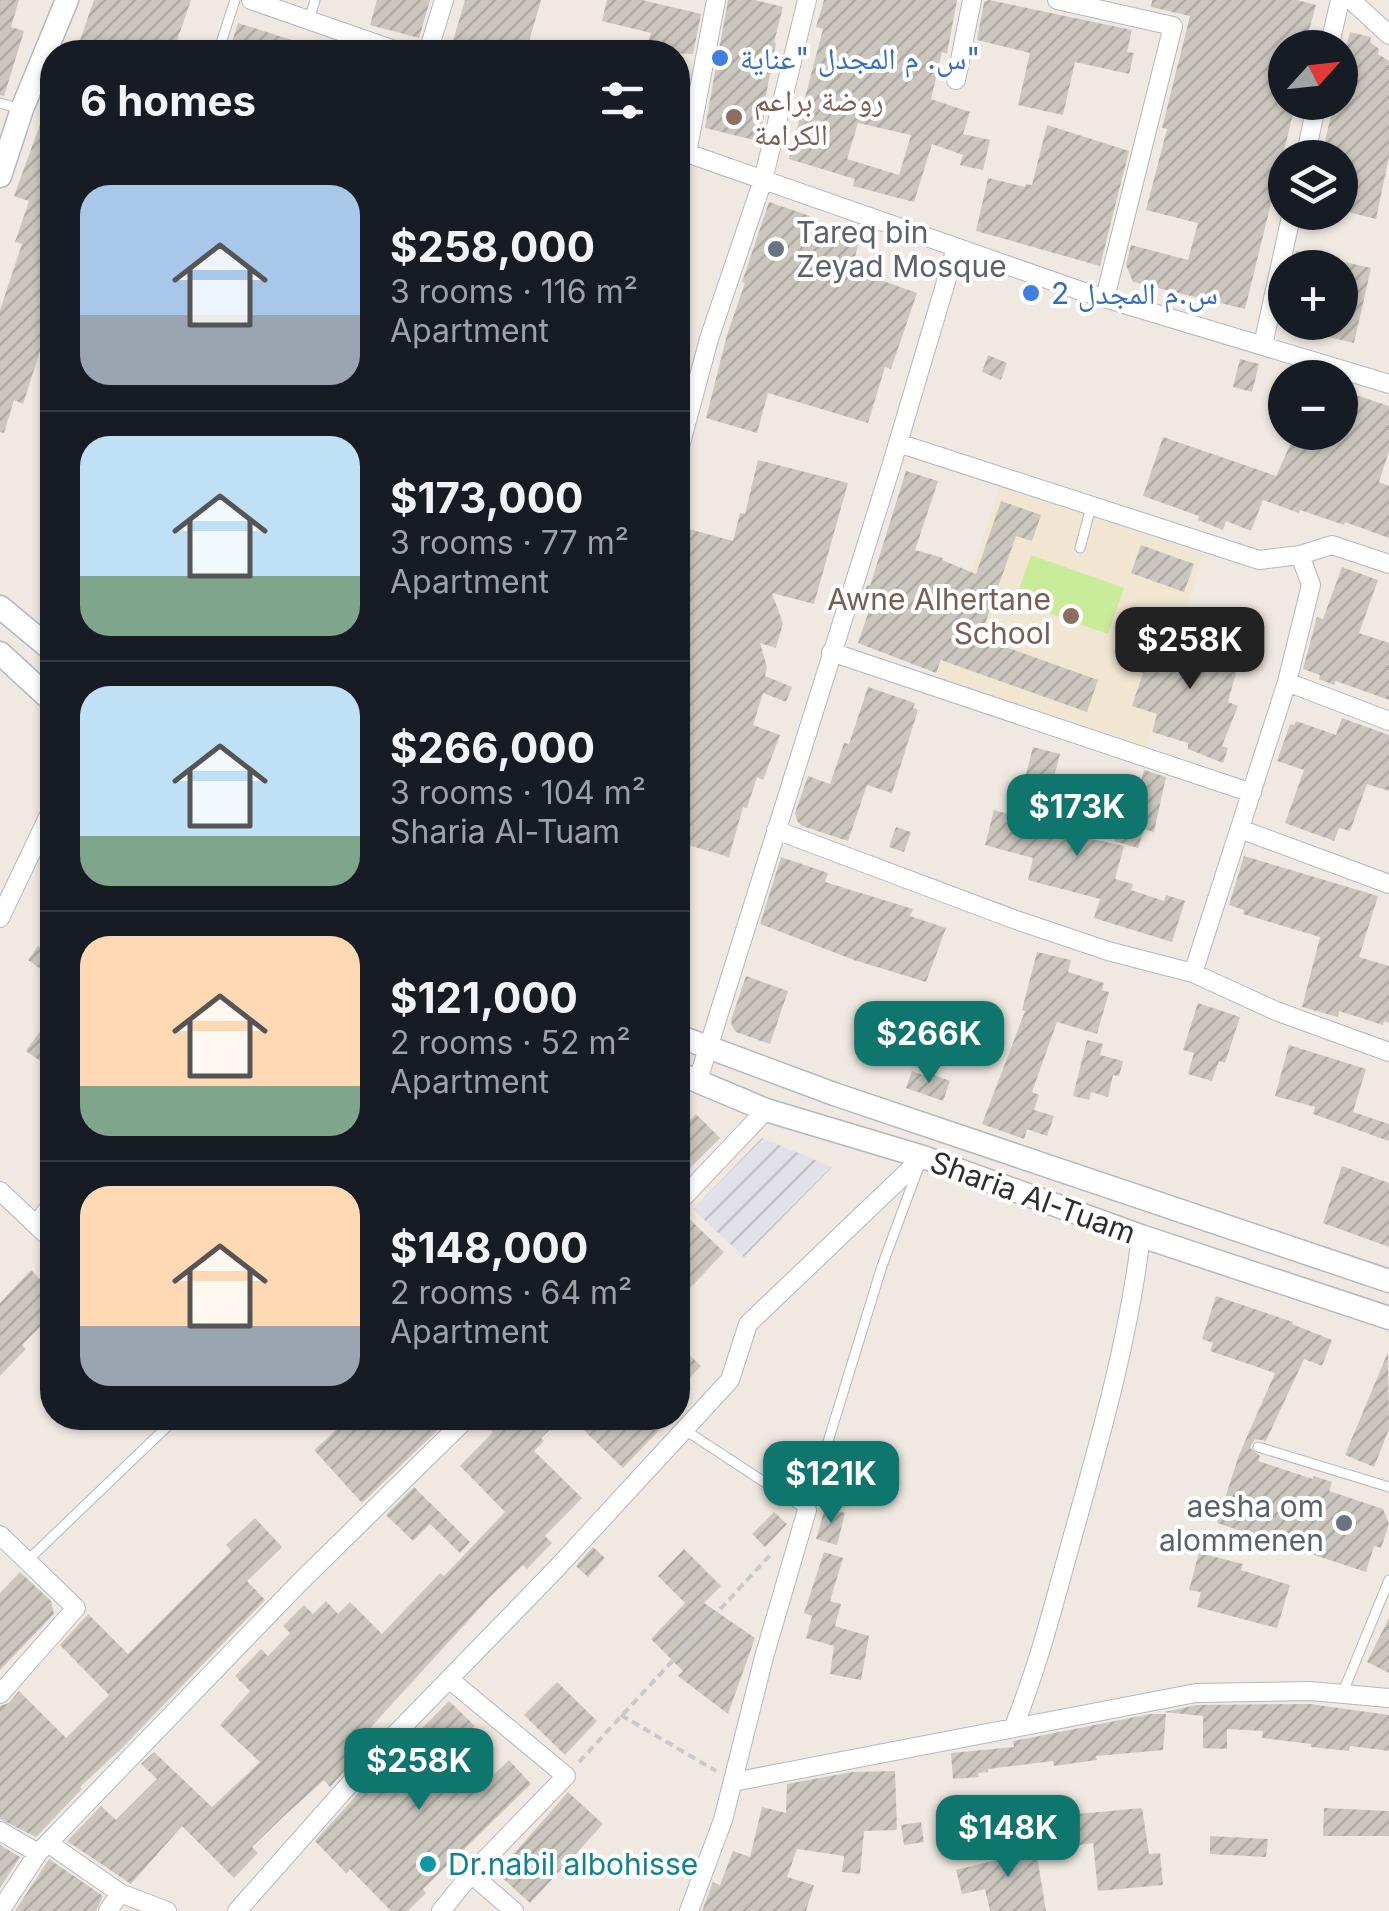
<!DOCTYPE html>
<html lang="en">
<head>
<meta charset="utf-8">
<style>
  :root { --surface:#171b24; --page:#242831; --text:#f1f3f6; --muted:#9ea1a6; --line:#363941; --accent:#0f766e }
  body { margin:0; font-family:Inter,"Noto Naskh Arabic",sans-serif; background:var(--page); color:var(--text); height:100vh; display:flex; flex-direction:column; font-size:38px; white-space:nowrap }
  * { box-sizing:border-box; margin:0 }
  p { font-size:32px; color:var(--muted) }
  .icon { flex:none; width:55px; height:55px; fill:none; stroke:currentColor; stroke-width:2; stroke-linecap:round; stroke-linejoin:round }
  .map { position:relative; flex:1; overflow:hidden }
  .drawer { position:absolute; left:40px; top:40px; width:650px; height:1390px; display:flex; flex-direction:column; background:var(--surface); border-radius:40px; box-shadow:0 2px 8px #0004 }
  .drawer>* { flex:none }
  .needle { width:65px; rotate:63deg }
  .controls { position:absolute; left:1268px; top:30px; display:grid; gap:20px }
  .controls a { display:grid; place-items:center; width:90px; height:90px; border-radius:50%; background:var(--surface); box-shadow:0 2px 8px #0004; font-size:50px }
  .price { position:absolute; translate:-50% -85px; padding:0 22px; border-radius:20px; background:var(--accent); color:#fff; font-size:32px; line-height:65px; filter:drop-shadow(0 2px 5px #0008) }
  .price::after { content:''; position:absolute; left:50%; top:60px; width:30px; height:22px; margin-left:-15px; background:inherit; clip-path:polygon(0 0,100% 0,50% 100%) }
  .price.on { background:#222; color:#fff }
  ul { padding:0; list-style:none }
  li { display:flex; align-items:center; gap:30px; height:250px; padding:0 40px }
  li+li { border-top:2px solid var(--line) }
  li span { display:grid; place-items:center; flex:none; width:280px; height:200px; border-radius:30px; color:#555 }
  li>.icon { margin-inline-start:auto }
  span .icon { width:120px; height:120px; fill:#fffc; stroke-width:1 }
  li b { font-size:42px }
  h2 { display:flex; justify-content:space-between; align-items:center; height:120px; padding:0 40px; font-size:42px }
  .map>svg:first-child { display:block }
</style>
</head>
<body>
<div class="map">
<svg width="1389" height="1911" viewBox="0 0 1389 1911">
  <defs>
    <pattern id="industrial-furrows" width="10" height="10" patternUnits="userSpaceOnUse" patternTransform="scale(2.5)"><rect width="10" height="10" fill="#e3e1e8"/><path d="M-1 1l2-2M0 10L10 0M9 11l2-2" fill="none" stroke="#c3c1c7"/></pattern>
    <pattern id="building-hatch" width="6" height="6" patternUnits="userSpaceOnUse" patternTransform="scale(2.5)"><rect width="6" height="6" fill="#cbc7bf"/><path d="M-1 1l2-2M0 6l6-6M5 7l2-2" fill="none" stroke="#afaba4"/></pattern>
  </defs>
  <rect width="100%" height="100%" fill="#efe9e1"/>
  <!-- industrial -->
  <path fill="url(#industrial-furrows)" d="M 762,1138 L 832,1167 L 744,1257 L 693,1209 Z"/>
  <!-- education -->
  <path fill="#f0e6d1" d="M 1000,484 L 1203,554 L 1146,747 L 938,677 Z"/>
  <!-- pitch -->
  <path fill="#c9ec9a" d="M 1031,555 L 1124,588 L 1108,634 L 1015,601 Z"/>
  <!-- building -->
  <path fill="url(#building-hatch)" fill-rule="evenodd" d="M 0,0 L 19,0 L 11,27 L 24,31 L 4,96 L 0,95 Z
    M 94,0 L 191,0 L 173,52 L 76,52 Z
    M 377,0 L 430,0 L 419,38 L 370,25 Z
    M 465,0 L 541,0 L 526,52 L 460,52 L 453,41 Z
    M 607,0 L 642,0 L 701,14 L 693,54 L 645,52 L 651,33 L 602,21 Z
    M 728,0 L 755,0 L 783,7 L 774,42 L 776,43 L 765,100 L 768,101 L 758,141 L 705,128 Z
    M 824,0 L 957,0 L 947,54 L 942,52 L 931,99 L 970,112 L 963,134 L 990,140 L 983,170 L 960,165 L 963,155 L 932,144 L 914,202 L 853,186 L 855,179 L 789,159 L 823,29 L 816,27 ZM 858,123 L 911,135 L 899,175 L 847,159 Z
    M 989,0 L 1132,30 L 1127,52 L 1134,53 L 1129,74 L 1075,62 L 1063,115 L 1018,105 L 1030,53 L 977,40 L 984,2 Z
    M 1152,0 L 1297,0 L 1316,5 L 1304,48 L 1285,48 L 1285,102 L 1296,102 L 1245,309 L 1133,282 L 1126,265 L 1131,245 L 1188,260 L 1198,223 L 1146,210 L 1167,129 L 1162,128 L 1190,16 L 1151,7 Z
    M 238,23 L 320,49 L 319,52 L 229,52 Z
    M 1350,32 L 1371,37 L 1370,42 L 1379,49 L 1378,54 L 1389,61 L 1389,157 L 1376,219 L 1340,210 L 1340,158 L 1321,158 L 1334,102 L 1340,102 L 1340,72 Z
    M 49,100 L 52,100 L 52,314 L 23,404 L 14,400 L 4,433 L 0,432 L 0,310 L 22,244 L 15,242 L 29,201 L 14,196 Z
    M 1047,125 L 1129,151 L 1100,266 L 976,231 L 988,178 L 1025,187 L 1026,184 L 1032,185 Z
    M 769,202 L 810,216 L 806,228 L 859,240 L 852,270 L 917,293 L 891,369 L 885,367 L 868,423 L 768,393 L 757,433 L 706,418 L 727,335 L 745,283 L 742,282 Z
    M 1296,251 L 1340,261 L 1339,268 L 1293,268 Z
    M 1340,261 L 1371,268 L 1354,343 L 1294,329 L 1295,322 L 1340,322 Z
    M 988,355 L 1007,363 L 1001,380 L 982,372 Z
    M 1240,359 L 1259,364 L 1252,392 L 1233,387 Z
    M 1340,390 L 1389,406 L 1389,451 L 1379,482 L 1389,486 L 1389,538 L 1345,522 L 1344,525 L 1300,510 L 1299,513 L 1263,500 L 1251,531 L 1226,521 L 1223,530 L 1198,520 L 1199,516 L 1143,496 L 1163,437 L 1276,476 L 1296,432 L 1340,432 Z
    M 758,460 L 848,483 L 814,604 L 772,593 L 783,623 L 776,648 L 760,643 L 767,667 L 765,676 L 792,687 L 786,702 L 763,693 L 753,725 L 780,735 L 763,780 L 757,777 L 747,808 L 743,807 L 729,857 L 678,842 L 678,658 L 686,630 L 678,627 L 678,526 L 733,541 L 740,513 L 745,514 Z
    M 906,471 L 938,481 L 915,550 L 943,558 L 942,560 L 976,574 L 1001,501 L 1041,515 L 1032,541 L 1016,536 L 980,638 L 1098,680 L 1087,712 L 941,660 L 936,673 L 858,643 L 871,605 L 862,602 L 867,585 L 870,586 Z
    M 1141,545 L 1194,564 L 1184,592 L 1131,573 Z
    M 1342,567 L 1378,580 L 1359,633 L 1389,643 L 1389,700 L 1336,681 L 1334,685 L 1319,679 L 1320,675 L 1303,669 L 1317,617 L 1323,619 Z
    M 1187,632 L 1239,647 L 1236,657 L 1240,658 L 1228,702 L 1238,706 L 1222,746 L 1228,748 L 1223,763 L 1188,749 L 1188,743 L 1152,732 L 1157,714 L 1132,706 L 1143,673 L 1137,671 L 1147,639 L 1182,650 Z
    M 868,687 L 915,703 L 913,708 L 918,710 L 892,793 L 867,785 L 848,841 L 802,826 L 797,821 L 795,813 L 808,776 L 830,784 L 844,743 L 849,744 Z
    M 1342,718 L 1389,735 L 1389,791 L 1367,784 L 1350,831 L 1339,828 L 1334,841 L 1285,823 L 1304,770 L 1277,761 L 1290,724 L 1294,725 L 1296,721 L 1336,735 Z
    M 1033,747 L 1060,754 L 1041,828 L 1124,846 L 1115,879 L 1133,884 L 1131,890 L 1164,901 L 1166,895 L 1185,901 L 1172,942 L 1094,918 L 1100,899 L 1028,880 L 1033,858 L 985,845 L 994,810 L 1015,816 Z
    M 1144,770 L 1166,777 L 1154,832 L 1144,829 L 1138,848 L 1114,841 L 1128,790 L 1138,792 Z
    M 896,827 L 911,832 L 904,852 L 889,847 Z
    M 1244,856 L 1378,896 L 1359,957 L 1389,966 L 1389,1023 L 1384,1021 L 1383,1025 L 1339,1011 L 1338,1017 L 1302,1007 L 1320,937 L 1243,914 L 1244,910 L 1229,905 Z
    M 781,857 L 828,873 L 825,882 L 913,909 L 910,916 L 946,928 L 926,982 L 854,960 L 760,924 Z
    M 38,946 L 52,956 L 52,977 L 28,960 Z
    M 1037,952 L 1071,960 L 1068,972 L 1104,983 L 1102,990 L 1109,992 L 1097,1034 L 1057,1022 L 1032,1092 L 1039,1095 L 1034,1110 L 1054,1116 L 1047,1136 L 1027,1129 L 1024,1139 L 982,1124 L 1025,1011 L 1022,1010 Z
    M 746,976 L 788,991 L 770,1044 L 736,1032 L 732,1026 L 731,1020 Z
    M 1198,1003 L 1240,1017 L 1225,1063 L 1219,1061 L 1212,1081 L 1188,1074 L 1194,1053 L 1183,1050 Z
    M 52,1014 L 52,1069 L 26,1051 Z
    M 1087,1040 L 1103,1044 L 1100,1055 L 1123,1061 L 1119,1076 L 1113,1075 L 1108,1097 L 1091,1092 L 1089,1100 L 1073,1096 Z
    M 1289,1045 L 1366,1069 L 1353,1112 L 1389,1124 L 1389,1141 L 1313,1114 L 1315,1107 L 1275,1096 Z
    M 912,1071 L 933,1079 L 934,1075 L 950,1081 L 943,1101 L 906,1088 Z
    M 678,1107 L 690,1120 L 696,1114 L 720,1138 L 678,1180 Z
    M 1342,1166 L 1389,1183 L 1389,1247 L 1323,1223 Z
    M 684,1214 L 724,1252 L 689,1289 L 678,1279 L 678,1215 Z
    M 31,1270 L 52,1291 L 52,1306 L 45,1314 L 49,1318 L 22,1345 L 26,1349 L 0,1376 L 0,1303 Z
    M 1216,1296 L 1293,1322 L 1292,1324 L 1332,1340 L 1322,1366 L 1304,1359 L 1266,1441 L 1255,1439 L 1250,1448 L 1260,1456 L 1258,1461 L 1313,1479 L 1314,1476 L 1332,1482 L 1329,1491 L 1383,1509 L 1389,1524 L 1381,1548 L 1374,1546 L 1366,1572 L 1217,1523 L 1239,1455 L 1275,1373 L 1210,1351 L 1213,1343 L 1202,1339 Z
    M 678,1344 L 701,1366 L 678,1390 Z
    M 1388,1352 L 1389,1429 L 1374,1467 L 1345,1455 Z
    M 357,1418 L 450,1418 L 362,1503 L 314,1450 L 345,1422 L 348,1426 Z
    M 479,1418 L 562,1418 L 541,1438 L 544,1441 L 534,1451 L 582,1498 L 545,1536 L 552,1543 L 527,1569 L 523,1565 L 488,1599 L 350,1750 L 357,1757 L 330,1787 L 324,1780 L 283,1817 L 252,1847 L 258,1853 L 234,1878 L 182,1826 L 131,1884 L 67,1841 L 101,1806 L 116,1820 L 157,1779 L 141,1764 L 154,1752 L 212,1807 L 260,1762 L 220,1725 L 250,1691 L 235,1676 L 261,1649 L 268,1656 L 290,1633 L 283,1626 L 304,1605 L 313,1614 L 326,1601 L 338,1614 L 350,1602 L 382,1634 L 440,1573 L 444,1576 L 505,1512 L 460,1466 L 493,1432 Z
    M 571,1418 L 671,1418 L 623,1468 Z
    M 414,1487 L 470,1542 L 460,1553 L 430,1524 L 413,1541 L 386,1515 Z
    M 825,1508 L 845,1513 L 837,1545 L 816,1539 Z
    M 774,1512 L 787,1524 L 765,1547 L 752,1534 Z
    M 255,1518 L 282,1547 L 247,1581 L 265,1600 L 123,1747 L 80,1787 L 82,1789 L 36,1837 L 0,1819 L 0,1706 L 9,1703 L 19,1691 L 66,1738 L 109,1695 L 60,1645 L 88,1614 L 128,1654 L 231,1551 L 226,1545 Z
    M 593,1547 L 605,1558 L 588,1577 L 576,1566 Z
    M 684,1549 L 721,1586 L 704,1603 L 755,1638 L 728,1714 L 678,1676 L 683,1671 L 651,1639 L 685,1603 L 658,1576 Z
    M 824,1552 L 843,1558 L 830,1601 L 841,1604 L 835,1626 L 869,1636 L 861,1680 L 830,1674 L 834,1646 L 806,1638 L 812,1616 L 804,1613 Z
    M 1199,1553 L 1243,1564 L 1241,1570 L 1290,1585 L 1277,1628 L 1197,1607 L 1201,1592 L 1189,1590 Z
    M 20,1572 L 51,1601 L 54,1614 L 0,1670 L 0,1593 Z
    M 1389,1618 L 1389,1673 L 1367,1662 Z
    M 557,1682 L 597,1721 L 565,1755 L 524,1715 Z
    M 449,1701 L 475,1726 L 451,1750 L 485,1783 L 509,1760 L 531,1784 L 423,1889 L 426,1893 L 408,1911 L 391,1911 L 350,1869 L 346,1873 L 315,1841 L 374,1776 Z
    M 1310,1704 L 1389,1715 L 1389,1751 L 1350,1746 L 1349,1751 L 1311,1747 L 1311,1744 L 1262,1738 L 1263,1731 L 1227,1729 L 1227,1749 L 1203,1748 L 1203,1716 L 1164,1712 L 1197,1705 Z
    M 1151,1714 L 1166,1714 L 1163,1750 L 1096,1756 L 1097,1760 L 1054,1766 L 1053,1761 L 988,1769 L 988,1772 L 978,1773 L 979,1777 L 953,1779 L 951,1753 L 1014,1747 L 1013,1741 Z
    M 895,1771 L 897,1830 L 864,1831 L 860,1874 L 842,1872 L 844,1856 L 797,1849 L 787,1877 L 814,1885 L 806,1911 L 702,1911 L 713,1882 L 720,1885 L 733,1851 L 750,1857 L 762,1807 L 786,1813 L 787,1784 L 852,1772 Z
    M 568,1792 L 603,1824 L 530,1903 L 497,1873 Z
    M 1142,1808 L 1149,1854 L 1160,1853 L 1163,1885 L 1098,1891 L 1093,1843 L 1037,1852 L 1033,1828 L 1077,1820 L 1077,1814 Z
    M 1324,1808 L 1389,1811 L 1389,1836 L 1323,1836 Z
    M 921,1822 L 924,1842 L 904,1845 L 901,1825 Z
    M 1210,1836 L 1268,1839 L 1266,1857 L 1210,1854 Z
    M 1034,1838 L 1046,1911 L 990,1911 L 985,1889 L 962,1894 L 956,1870 L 1012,1856 L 1010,1842 Z
    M 0,1845 L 20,1857 L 0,1888 Z
    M 49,1859 L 103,1896 L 96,1911 L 15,1911 Z"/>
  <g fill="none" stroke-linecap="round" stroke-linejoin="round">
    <defs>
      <path id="lane" d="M 309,21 L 315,0
        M 218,52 L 235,0
        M 0,103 L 21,109
        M 1080,548 L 1091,507
        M 685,1430 L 807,1510 L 882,1266 L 918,1169
        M 1258,1447 L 1389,1487
        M 27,1561 L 176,1418
        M 1343,1692 L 1389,1580"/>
      <path id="street" d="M 251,0 L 400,52
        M 1057,0 L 1173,26 L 1105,298
        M 1351,0 L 1389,35
        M 1329,48 L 1340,0
        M 428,52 L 444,0
        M 956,80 L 972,0
        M 678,150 L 1084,292 L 1389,384
        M 687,153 L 716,0
        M 1305,158 L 1317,102
        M 1263,345 L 1292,212
        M 898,443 L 1259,560 L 1300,555 L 1332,545 L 1389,564
        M 678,454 L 709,339 L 763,180 L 807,0
        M 831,652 L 1252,793
        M 1287,682 L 1389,721
        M 1240,829 L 1389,884
        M 776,830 L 1016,920 L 1108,951 L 1193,973 L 1276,1011 L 1389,1052
        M 0,918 L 52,809
        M 1193,973 L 1287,682 L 1311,585 L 1300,555
        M 698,1080 L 890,470 L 956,248
        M 0,1191 L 52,1240
        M 678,1203 L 766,1110
        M 37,1224 L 52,1204
        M 0,1535 L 76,1608 L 0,1694
        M 1014,1726 C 1040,1662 1056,1595 1075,1528 C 1102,1432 1129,1336 1141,1236
        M 733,1782 L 1196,1693 L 1310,1691 L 1389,1698
        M 0,1831 L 38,1853 L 48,1843 L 120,1893 L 167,1911
        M 48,1843 L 299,1583 L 467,1418
        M 471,1874 L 514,1911
        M 0,1911 L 38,1853
        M 108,1911 L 120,1893
        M 237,1911 L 378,1752 L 556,1569 L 730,1380 L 748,1324 L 923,1157
        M 441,1911 L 471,1874 L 566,1776 L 449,1679
        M 689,1911 L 723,1820 L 764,1657 L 807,1510"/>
      <path id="secondary" d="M 0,176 L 22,109 L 67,0
        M 0,607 L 52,650
        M 0,653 L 52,701
        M 678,1036 L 834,1094 L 1389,1281
        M 678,1073 L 766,1110 L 923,1157 L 1141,1236 L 1389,1318"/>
    </defs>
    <!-- lane casing -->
    <use href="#lane" stroke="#b4b7c1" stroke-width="11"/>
    <!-- street casing -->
    <use href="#street" stroke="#b4b7c1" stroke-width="20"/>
    <!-- secondary casing -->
    <use href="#secondary" stroke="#b4b7c1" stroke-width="25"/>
    <!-- path -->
    <path stroke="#c9c9c9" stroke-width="4" stroke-dasharray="8 5" stroke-linecap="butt" d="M 621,1715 L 716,1771
      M 579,1762 L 773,1552"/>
    <!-- lane -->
    <use href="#lane" stroke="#fff" stroke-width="9"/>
    <!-- street -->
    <use href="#street" stroke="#fff" stroke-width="18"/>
    <!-- secondary -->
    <use href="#secondary" stroke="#fff" stroke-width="22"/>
  </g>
  <!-- markers -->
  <g fill="#3f7fe0" stroke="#fff" stroke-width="4">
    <circle cx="720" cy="58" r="10"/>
    <circle cx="1031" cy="293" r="10"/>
  </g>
  <g fill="#8d6e63" stroke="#fff" stroke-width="4">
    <circle cx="734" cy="117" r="10"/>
    <circle cx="1071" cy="616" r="10"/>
  </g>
  <g fill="#6b7280" stroke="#fff" stroke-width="4">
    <circle cx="776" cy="249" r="10"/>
    <circle cx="1344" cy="1523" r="10"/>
  </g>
  <circle fill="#0f9aa8" stroke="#fff" stroke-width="4" cx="428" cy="1864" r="10"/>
  <g text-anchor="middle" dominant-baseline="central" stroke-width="8" stroke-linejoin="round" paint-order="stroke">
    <!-- shop labels -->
    <g font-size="30" fill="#366cbe" stroke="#fff" text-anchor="start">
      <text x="740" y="58">س. م المجدل "عناية"</text>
      <text x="1051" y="293">س.م المجدل 2</text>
    </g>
    <!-- education labels -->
    <g font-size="30" fill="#785e54" stroke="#fff" text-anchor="start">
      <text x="754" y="100">روضة براعم<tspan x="754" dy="34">الكرامة</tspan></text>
      <text x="1051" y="599" text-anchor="end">Awne Alhertane<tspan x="1051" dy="34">School</tspan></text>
    </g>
    <!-- worship labels -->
    <g font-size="30" fill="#5b616d" stroke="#fff" text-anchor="start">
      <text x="796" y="232">Tareq bin<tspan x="796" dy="34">Zeyad Mosque</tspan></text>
      <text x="1324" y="1506" text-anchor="end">aesha om<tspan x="1324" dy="34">alommenen</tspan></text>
    </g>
    <!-- street labels -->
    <g font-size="30" fill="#2e2e2e" stroke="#fff">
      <text transform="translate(1033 1197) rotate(20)">Sharia Al-Tuam</text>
    </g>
    <!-- culture labels -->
    <g font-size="30" fill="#0d838f" stroke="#fff" text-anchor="start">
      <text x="448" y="1864">Dr.nabil albohisse</text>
    </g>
  </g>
</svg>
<div class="controls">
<a><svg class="needle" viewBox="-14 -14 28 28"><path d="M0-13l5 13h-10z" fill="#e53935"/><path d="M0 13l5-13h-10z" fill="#9ea1a6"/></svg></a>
<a><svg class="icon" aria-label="layers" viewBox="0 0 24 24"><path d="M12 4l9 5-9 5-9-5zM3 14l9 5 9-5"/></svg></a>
<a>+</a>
<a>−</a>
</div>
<b class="price on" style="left:1190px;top:692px">$258K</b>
<b class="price" style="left:1077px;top:859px">$173K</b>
<b class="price" style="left:929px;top:1086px">$266K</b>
<b class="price" style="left:831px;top:1526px">$121K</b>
<b class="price" style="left:419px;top:1813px">$258K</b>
<b class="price" style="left:1008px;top:1880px">$148K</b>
<section class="drawer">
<h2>6 homes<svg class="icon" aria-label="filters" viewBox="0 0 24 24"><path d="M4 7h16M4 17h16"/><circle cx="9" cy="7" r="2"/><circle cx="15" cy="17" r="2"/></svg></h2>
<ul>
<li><span style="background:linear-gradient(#a9c7e8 65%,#9aa5b1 0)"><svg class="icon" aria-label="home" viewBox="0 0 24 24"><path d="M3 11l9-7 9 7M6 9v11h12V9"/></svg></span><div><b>$258,000</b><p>3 rooms · 116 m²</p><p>Apartment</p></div></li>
<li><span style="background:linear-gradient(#bfe0f5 70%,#7fa58c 0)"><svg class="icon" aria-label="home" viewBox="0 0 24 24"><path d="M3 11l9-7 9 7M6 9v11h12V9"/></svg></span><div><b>$173,000</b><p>3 rooms · 77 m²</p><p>Apartment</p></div></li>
<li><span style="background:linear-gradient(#bfe0f5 75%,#7fa58c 0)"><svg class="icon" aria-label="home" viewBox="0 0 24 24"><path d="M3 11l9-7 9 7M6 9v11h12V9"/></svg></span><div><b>$266,000</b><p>3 rooms · 104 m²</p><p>Sharia Al-Tuam</p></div></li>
<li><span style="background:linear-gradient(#ffd9b3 75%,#7fa58c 0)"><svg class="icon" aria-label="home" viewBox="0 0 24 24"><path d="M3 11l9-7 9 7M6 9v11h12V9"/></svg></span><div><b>$121,000</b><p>2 rooms · 52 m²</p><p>Apartment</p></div></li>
<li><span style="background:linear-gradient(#ffd9b3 70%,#9aa5b1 0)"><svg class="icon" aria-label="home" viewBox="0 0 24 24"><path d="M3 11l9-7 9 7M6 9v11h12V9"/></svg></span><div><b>$148,000</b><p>2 rooms · 64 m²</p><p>Apartment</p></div></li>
</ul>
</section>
</div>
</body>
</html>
